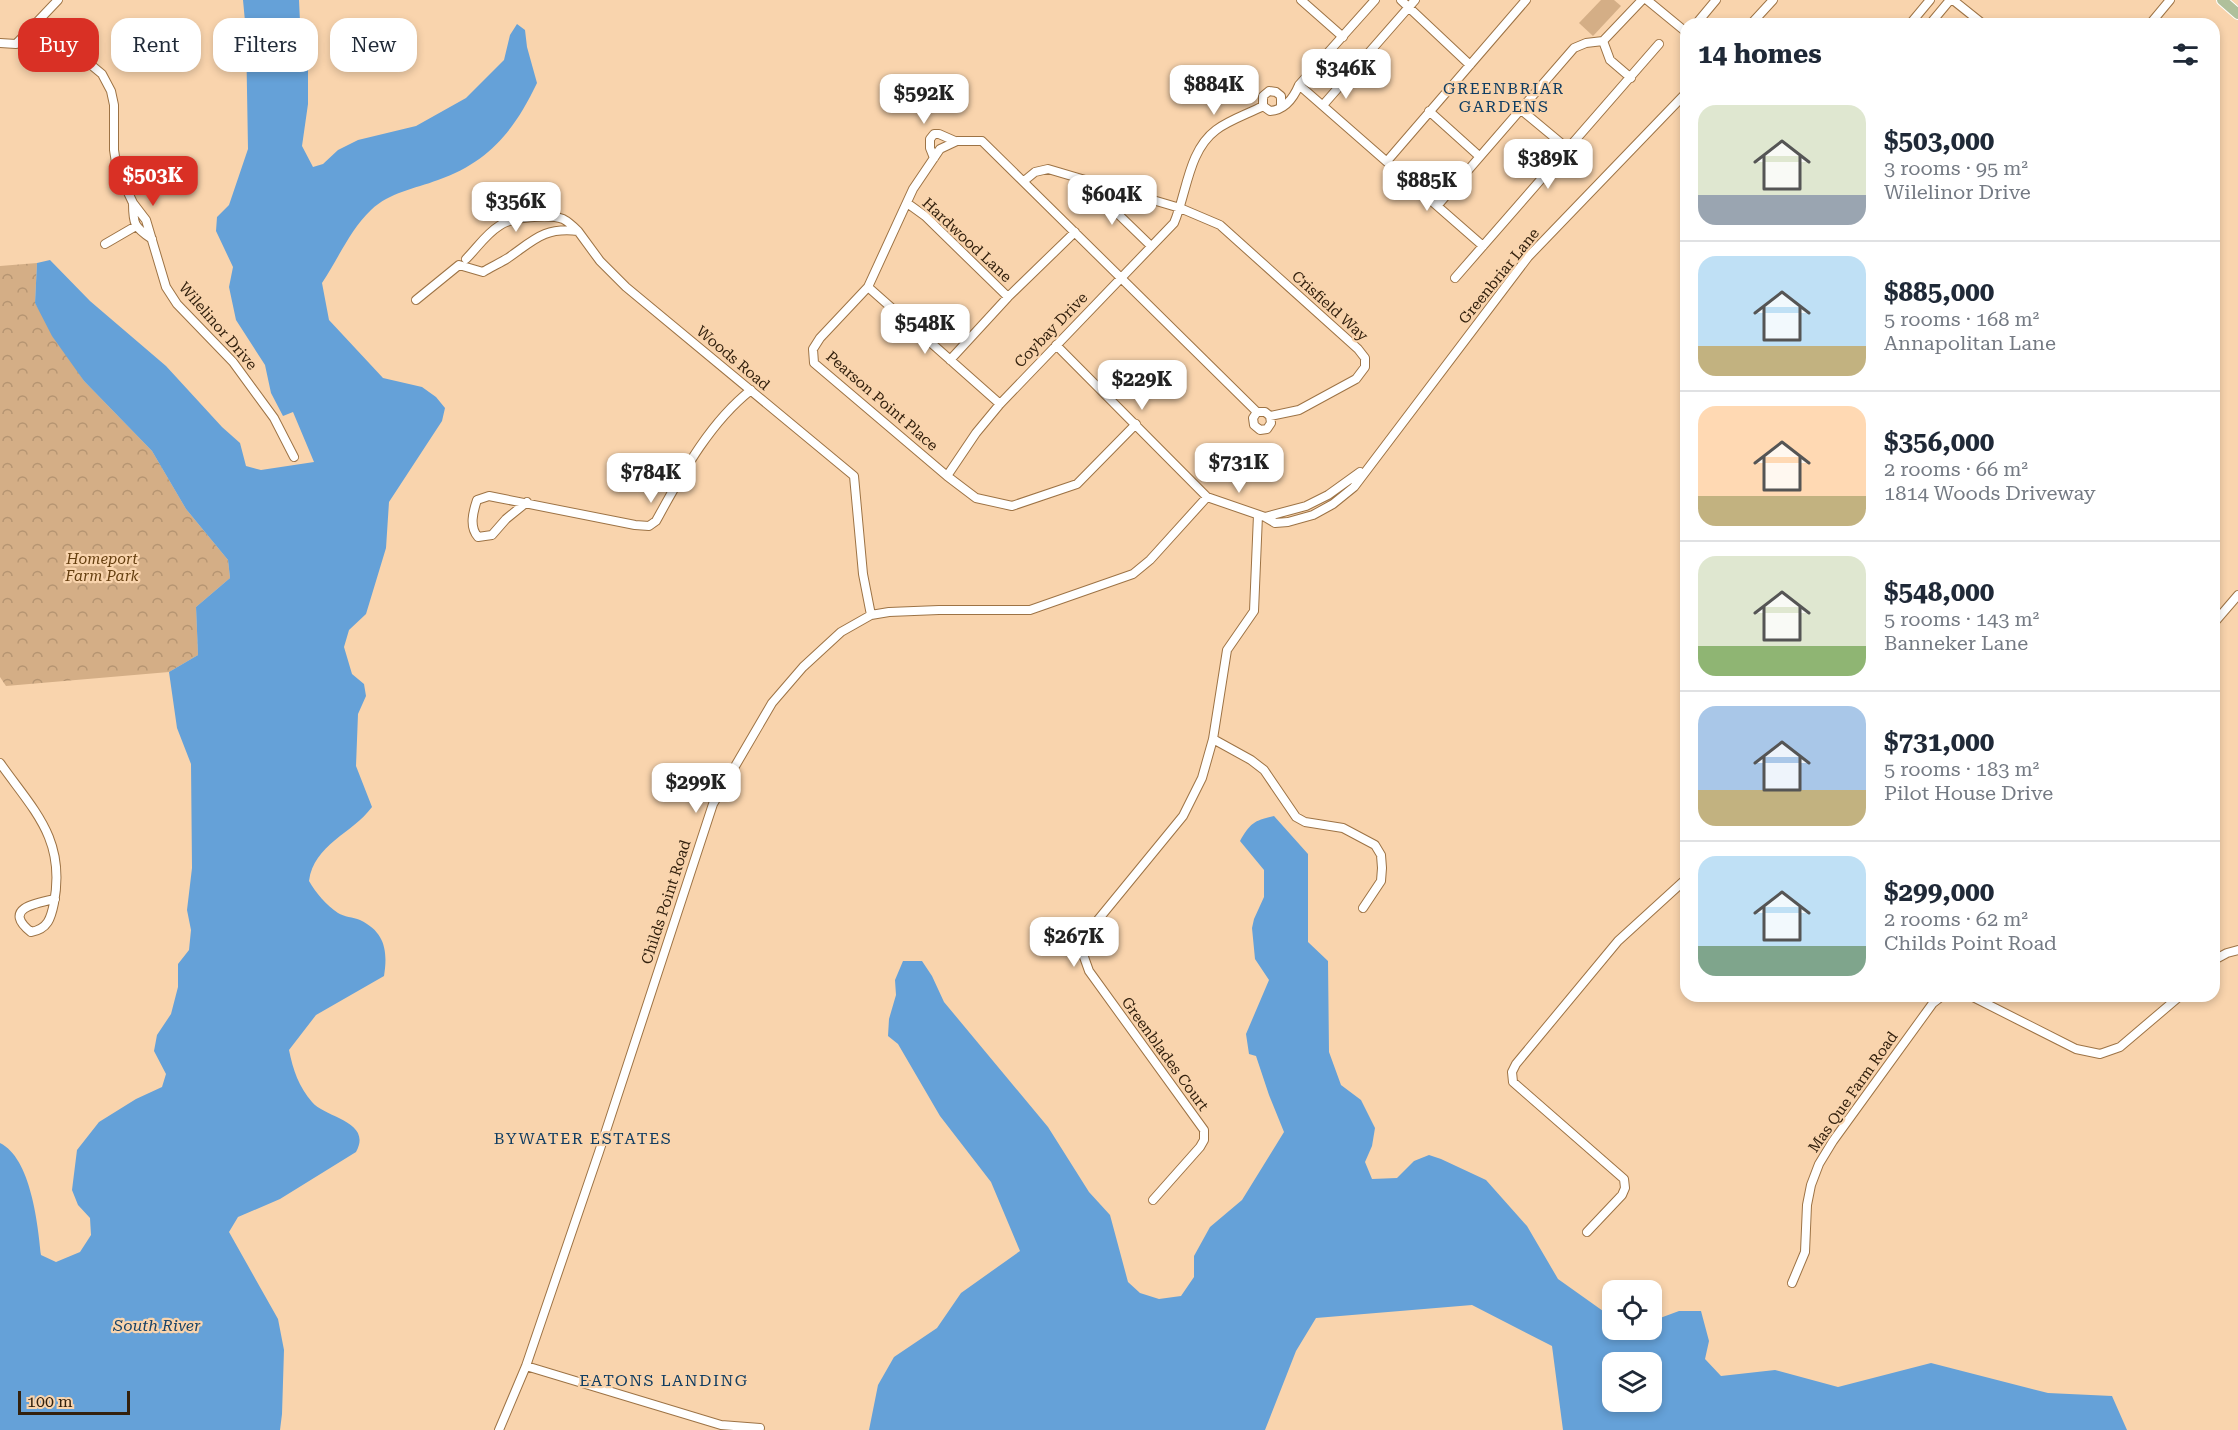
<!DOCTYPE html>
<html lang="en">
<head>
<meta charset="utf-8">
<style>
  :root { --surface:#fff; --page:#f2f2f3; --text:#1f2937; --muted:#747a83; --line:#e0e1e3; --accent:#d93025 }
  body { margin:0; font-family:"Roboto Serif",serif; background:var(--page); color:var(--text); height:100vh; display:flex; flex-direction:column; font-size:22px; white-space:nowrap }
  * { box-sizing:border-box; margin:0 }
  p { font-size:20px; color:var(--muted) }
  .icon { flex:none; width:33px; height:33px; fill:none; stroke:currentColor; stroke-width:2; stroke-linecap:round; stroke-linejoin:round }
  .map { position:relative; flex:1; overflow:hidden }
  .side { position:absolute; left:1680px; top:18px; width:540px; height:984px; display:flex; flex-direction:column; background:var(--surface); border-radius:18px; box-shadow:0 3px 9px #0003 }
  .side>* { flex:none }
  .hud { position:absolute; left:18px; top:18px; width:570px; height:54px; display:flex; gap:12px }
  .tools { position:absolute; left:1602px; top:1280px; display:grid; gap:12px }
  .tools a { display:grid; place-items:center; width:60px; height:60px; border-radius:12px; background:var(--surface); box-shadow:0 3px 9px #0003; font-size:30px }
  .scale { position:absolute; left:18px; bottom:15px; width:112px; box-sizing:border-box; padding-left:6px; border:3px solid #33210e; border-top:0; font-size:16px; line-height:21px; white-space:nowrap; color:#33210e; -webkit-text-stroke:4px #f9d4ad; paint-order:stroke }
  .price { position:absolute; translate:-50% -51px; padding:0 14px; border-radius:12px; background:#fff; color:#222; font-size:20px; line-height:39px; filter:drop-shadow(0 2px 3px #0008) }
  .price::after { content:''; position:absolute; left:50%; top:36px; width:18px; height:14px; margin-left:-9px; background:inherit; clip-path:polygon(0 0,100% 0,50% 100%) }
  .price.active { background:var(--accent); color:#fff }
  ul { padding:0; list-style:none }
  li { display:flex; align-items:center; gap:18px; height:150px; padding:0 18px }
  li+li { border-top:2px solid var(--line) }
  li span { display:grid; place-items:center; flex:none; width:168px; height:120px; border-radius:18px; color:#555 }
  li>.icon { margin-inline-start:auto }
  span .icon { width:72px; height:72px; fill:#fffc; stroke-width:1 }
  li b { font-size:26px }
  h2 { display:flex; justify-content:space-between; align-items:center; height:72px; padding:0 18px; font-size:26px }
  .tag { padding:0 21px; border-radius:18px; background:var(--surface); box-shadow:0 3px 9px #0003; font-size:21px; line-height:54px }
  .tag.active { background:var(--accent); color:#fff }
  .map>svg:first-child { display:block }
</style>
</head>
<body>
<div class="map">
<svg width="2238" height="1430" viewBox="0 0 2238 1430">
  <defs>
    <pattern id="park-crowns" width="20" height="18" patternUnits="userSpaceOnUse" patternTransform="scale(1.5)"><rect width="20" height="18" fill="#d4ae86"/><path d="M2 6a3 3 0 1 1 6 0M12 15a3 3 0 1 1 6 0" fill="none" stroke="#b69572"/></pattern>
  </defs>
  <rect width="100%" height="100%" fill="#f9d4ad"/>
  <!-- grass -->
  <path fill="#d4ae86" d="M 1601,0 L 1614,0 L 1621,6 L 1593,36 L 1579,23 Z"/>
  <!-- park -->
  <path fill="url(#park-crowns)" d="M 37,263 L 35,303 L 84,381 L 152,451 L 186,509 L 228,560 L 230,578 L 196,607 L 198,655 L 169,672 L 6,686 L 0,677 L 0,266 Z"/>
  <!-- water -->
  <path fill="#65a1d8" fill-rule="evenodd" d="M 243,0 L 299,0 L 300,22 L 308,65 L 308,104 L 302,146 L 313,167 L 323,164 L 338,150 L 358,140 L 416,126 L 466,98 L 504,60 L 510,35 L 517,24 L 525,30 L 527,47 L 537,83 C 514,131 489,162 438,180 C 414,189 390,192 371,210 C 350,230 338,259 322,283 L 329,320 L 383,378 L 422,387 L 436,397 L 445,408 L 442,421 L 389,502 L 386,548 L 366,614 L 349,630 L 344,647 L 352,674 L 364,684 L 366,696 L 358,714 L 356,766 L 372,807 C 352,834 314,844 309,881 C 316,893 326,905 338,913 C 344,917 353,917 360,920 C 385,932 388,951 384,976 L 316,1015 L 289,1050 C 293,1070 299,1087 312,1102 C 325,1118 373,1121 356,1152 L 280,1199 L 238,1217 L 229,1232 L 278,1319 L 284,1350 L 282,1414 L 280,1430 L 0,1430 L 0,1143 C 31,1158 38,1225 41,1255 L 56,1262 L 80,1252 L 91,1235 L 90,1218 L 78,1205 L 72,1190 L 77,1150 L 99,1122 L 136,1099 L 162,1087 L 166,1074 L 154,1051 L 157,1035 L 171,1014 L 178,987 L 178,964 L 189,950 L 191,930 L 187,910 L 192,868 L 191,764 L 177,728 L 169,672 L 198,655 L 196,607 L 230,578 L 228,560 L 186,509 L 152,451 L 84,381 L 52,336 L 35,303 L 37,263 L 50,260 L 90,301 L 166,366 L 222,427 L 240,443 L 246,466 L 261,470 L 314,462 L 293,412 L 283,416 L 271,393 L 265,365 L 236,320 L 229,287 L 233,267 L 216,231 L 217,217 L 229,205 L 248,149 L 246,32 Z
    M 1274,816 L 1308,854 L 1308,942 L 1328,961 L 1329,1052 L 1341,1085 L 1361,1100 L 1375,1128 L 1372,1146 L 1365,1162 L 1372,1179 L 1397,1178 L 1414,1161 L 1429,1155 L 1441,1159 L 1486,1180 L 1527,1226 L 1558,1279 L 1603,1311 L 1612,1313 L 1612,1329 L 1652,1329 L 1652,1321 L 1679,1311 L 1701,1311 L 1709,1341 L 1705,1359 L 1721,1376 L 1775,1370 L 1838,1387 L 1931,1363 L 2048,1393 L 2112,1396 L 2127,1430 L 1563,1430 L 1552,1346 L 1472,1305 L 1316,1318 L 1296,1351 L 1265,1430 L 869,1430 L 878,1385 L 894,1357 L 937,1328 L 961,1293 L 1020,1251 L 991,1182 L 940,1116 L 898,1044 L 888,1036 L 889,1019 L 896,995 L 895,980 L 903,961 L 922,961 L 932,976 L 944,1002 L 1048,1127 L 1089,1192 L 1110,1215 L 1128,1282 L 1140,1293 L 1159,1299 L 1181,1296 L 1194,1277 L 1194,1256 L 1210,1227 L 1242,1200 L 1284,1132 L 1269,1095 L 1256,1056 L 1249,1054 L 1246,1034 L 1269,980 L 1255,959 L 1252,928 L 1254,919 L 1264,897 L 1264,870 L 1240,841 C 1250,823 1255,820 1274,816 ZM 1612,1362 L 1652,1362 L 1652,1401 L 1612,1401 Z"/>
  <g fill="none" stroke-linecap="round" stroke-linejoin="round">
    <defs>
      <path id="minor" d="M 1301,0 L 1343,37
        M 1401,0 L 1470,65
        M 1647,0 L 1686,32
        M 1953,0 L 1983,24
        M 38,21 L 58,0
        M 1696,24 L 1716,0
        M 1751,24 L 1773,0
        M 1910,24 L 1930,0
        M 1930,24 L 1950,0
        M 2150,24 L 2170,0
        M 1603,41 L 1610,60 L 1631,78
        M 0,43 L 16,44 L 38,21 L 102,74 L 111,91 L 114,105 L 114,150 L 117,169 L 133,203 L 146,220 L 166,287 L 177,304 L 233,362 L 274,418 L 294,457
        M 1299,85 L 1483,246
        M 1324,104 L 1415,0
        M 1281,106 L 1281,96 L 1276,92 L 1269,91 L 1263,96 L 1263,106 L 1270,111 C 1285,110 1294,97 1299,85 L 1375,0
        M 1520,109 L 1567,148
        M 1429,111 L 1479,156
        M 934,158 L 930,148 L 930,139 L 934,134 L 939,134 L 955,141
        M 1388,160 L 1526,0
        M 1024,181 L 1035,172 L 1048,169 L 1180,208 L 1220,225 L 1358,349 L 1365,358 L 1365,367 L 1356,379 L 1299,410 L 1270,416
        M 1114,189 L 1114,207 L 1118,214 L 1151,246
        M 133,203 C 133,224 134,227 152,239
        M 907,203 L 925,216 L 1008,297
        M 1438,205 L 1574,48 L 1586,43 L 1603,41 L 1642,0
        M 105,244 L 136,226
        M 466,259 C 477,248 486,234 499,226 C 511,217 549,214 563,219 C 569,222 573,226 578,231
        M 1455,278 L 1659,44
        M 868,287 L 1000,404
        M 416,300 L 459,265 L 483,272 C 491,267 500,263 508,258 C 534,240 544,227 578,231 L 600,261 L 626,287 L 854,476 L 863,574 L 871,615
        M 1056,345 L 1207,497 L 1265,517 L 1275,523 L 1288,522 L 1313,515 L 1333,504 L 1354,487 L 1528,257 L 1686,93
        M 950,360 L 1008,297 L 1075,232
        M 1136,424 L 1077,484 L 1012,506 L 976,498 L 947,476 L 814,363 L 813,349 L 820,338 L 868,287 L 913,189 L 940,149 L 957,141 L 982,141 L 1257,412 L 1253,418 L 1254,425 L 1260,430 L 1267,429 L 1271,423 L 1270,416 L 1265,412 L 1257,412
        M 947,476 L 976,433 L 1000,404 L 1174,223 C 1187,193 1188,151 1216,130 C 1229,120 1248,114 1263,106
        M 527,502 L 506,519 L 492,535 L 478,537 C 469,527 473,512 477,500 L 489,496 L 499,498 L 635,525 L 649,526 L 656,521 C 682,474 709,423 751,390
        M 1265,517 L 1306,506 L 1328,495 L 1360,472
        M 2214,623 L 2238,595
        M 1213,739 L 1251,760 L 1264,770 L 1296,817 L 1305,822 L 1343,828 L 1375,845 L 1381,855 L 1382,868 L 1381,881 L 1363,908
        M 0,763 C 34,811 66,839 54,903 C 51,918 48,929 31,932 C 2,909 35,903 55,899
        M 2214,960 L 2227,953 L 2238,950
        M 1971,996 L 2076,1049 L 2100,1054 L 2120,1047 L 2180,996
        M 1153,1200 L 1200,1147 L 1204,1140 L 1204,1130 L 1089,971 L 1079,943 L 1183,816 L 1202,778 L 1213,739 L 1227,650 L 1254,611 L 1258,515
        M 1587,1232 L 1622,1195 L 1625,1188 L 1624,1179 L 1513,1082 L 1512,1072 L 1516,1064 L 1618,941 L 1686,879
        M 1792,1283 L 1805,1252 L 1807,1205 L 1811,1185 L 1819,1164 L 1833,1141 L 1933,1003 L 1942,996
        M 526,1366 L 721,1425 L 760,1428
        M 499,1430 L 526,1366 L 599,1152 L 713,804 L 772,703 L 803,667 L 841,632 L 871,615 L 889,612 L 939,610 L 1030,610 L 1133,574 L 1150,560 L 1207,497"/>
      <path id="major" d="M 2222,0 L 2238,14"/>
    </defs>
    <!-- minor casing -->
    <use href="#minor" stroke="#9d7345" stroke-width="10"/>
    <!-- major casing -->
    <use href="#major" stroke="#fff" stroke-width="12"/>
    <!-- minor -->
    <use href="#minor" stroke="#fff" stroke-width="8"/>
    <!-- major -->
    <use href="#major" stroke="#b0c09b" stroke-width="10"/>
  </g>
  <g text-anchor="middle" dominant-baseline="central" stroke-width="4.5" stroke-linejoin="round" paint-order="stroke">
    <!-- street labels -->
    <g font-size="15" fill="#33210e" stroke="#f9d4ad">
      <text transform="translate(967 240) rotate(43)">Hardwood Lane</text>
      <text transform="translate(1499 276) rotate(-51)">Greenbriar Lane</text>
      <text transform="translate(1330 306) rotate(42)">Crisfield Way</text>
      <text transform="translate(218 326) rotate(49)">Wilelinor Drive</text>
      <text transform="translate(1051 330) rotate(-46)">Coybay Drive</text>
      <text transform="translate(733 358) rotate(40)">Woods Road</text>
      <text transform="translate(882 401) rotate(41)">Pearson Point Place</text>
      <text transform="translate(666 902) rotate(-72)">Childs Point Road</text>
      <text transform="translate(1165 1054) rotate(54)">Greenblades Court</text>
      <text transform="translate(1853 1092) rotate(-55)">Mas Que Farm Road</text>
    </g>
    <!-- park labels -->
    <g font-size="15" font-style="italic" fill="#653f10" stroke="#f9d4ad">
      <text x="102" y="559">Homeport<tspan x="102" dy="17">Farm Park</tspan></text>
    </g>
    <!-- neighbourhood labels -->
    <g font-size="16" letter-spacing="1.5" fill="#103d62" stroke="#f9d4ad">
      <text x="1504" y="88">GREENBRIAR<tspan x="1504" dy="18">GARDENS</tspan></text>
      <text x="583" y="1138">BYWATER ESTATES</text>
      <text x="664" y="1380">EATONS LANDING</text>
    </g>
    <!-- water labels -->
    <g font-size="16" font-style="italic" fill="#174368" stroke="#f9d4ad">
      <text x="157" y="1325">South River</text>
    </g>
  </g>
</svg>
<div class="tools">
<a><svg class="icon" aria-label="locate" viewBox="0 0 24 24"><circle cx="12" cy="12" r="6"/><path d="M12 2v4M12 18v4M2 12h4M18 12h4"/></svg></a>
<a><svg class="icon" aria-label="layers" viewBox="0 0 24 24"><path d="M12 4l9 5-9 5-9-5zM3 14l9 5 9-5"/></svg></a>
</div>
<div class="scale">100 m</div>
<b class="price" style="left:1346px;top:100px">$346K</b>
<b class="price" style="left:1214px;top:116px">$884K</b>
<b class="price" style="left:924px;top:125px">$592K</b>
<b class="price" style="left:1548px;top:190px">$389K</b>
<b class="price active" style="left:153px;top:207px">$503K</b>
<b class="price" style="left:1427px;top:212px">$885K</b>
<b class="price" style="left:1112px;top:226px">$604K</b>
<b class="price" style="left:516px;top:233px">$356K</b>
<b class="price" style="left:925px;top:355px">$548K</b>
<b class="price" style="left:1142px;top:411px">$229K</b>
<b class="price" style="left:1239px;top:494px">$731K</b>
<b class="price" style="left:651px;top:504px">$784K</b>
<b class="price" style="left:696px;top:814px">$299K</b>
<b class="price" style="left:1074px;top:968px">$267K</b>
<div class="hud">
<a class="tag active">Buy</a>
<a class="tag">Rent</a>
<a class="tag">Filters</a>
<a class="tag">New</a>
</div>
<section class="side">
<h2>14 homes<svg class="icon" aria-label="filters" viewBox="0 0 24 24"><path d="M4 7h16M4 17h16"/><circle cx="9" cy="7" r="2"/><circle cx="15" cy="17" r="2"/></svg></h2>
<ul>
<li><span style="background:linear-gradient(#dfe7d0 75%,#9aa5b1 0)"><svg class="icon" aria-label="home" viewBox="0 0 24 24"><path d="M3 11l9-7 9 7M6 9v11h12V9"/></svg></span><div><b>$503,000</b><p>3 rooms · 95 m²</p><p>Wilelinor Drive</p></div></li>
<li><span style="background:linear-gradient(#bfe0f5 75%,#c2b280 0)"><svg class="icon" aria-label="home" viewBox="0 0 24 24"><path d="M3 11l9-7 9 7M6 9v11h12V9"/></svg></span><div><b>$885,000</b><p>5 rooms · 168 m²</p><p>Annapolitan Lane</p></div></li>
<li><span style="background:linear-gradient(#ffd9b3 75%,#c2b280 0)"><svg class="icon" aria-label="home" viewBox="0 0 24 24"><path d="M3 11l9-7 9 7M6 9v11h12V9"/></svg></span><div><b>$356,000</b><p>2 rooms · 66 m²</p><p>1814 Woods Driveway</p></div></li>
<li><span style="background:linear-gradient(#dfe7d0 75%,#8fb573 0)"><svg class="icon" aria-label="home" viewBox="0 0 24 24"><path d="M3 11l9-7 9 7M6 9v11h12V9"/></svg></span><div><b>$548,000</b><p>5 rooms · 143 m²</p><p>Banneker Lane</p></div></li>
<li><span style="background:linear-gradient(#a9c7e8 70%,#c2b280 0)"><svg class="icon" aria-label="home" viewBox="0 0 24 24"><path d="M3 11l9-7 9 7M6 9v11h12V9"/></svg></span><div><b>$731,000</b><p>5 rooms · 183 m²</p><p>Pilot House Drive</p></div></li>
<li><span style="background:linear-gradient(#bfe0f5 75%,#7fa58c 0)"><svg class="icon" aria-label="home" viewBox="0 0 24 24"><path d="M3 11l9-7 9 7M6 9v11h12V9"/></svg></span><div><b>$299,000</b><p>2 rooms · 62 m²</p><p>Childs Point Road</p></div></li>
</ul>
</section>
</div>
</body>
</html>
